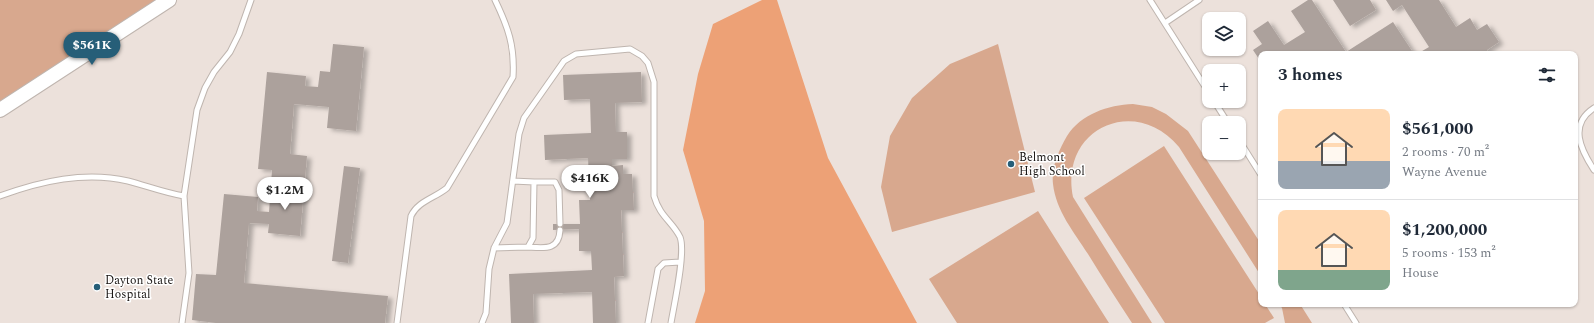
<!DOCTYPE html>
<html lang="en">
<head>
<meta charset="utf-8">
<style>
  :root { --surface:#fff; --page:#f2f2f3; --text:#1f2937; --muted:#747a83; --line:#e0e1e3; --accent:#265e78 }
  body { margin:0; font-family:Spectral,serif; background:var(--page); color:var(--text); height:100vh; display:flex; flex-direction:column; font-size:15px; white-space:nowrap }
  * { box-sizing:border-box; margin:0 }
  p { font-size:13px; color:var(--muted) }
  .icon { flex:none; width:22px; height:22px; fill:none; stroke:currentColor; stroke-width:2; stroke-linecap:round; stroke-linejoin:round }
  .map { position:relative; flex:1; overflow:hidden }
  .drawer { position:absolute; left:1258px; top:51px; width:320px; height:256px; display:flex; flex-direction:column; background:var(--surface); border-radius:8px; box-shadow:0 1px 3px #0004 }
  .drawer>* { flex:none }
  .controls { position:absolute; left:1202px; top:12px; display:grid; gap:8px }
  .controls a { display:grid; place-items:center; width:44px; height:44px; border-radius:8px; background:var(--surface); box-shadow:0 1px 3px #0004; font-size:20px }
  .price { position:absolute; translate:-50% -34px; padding:0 9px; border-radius:14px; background:#fff; color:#222; font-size:13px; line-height:26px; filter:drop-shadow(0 1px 2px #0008) }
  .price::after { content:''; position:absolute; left:50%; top:24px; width:12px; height:9px; margin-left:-6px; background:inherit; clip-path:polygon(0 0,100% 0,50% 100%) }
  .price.current { background:var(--accent); color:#fff }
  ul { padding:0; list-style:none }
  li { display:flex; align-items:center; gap:12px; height:100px; padding:0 20px }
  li+li { border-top:1px solid var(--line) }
  li span { display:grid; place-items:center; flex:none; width:112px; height:80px; border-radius:8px; color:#555 }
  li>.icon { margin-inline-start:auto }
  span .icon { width:48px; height:48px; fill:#fffc; stroke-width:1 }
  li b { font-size:17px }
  h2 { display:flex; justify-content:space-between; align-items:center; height:48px; padding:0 20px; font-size:17px }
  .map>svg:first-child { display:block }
</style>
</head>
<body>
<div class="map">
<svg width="1594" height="323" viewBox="0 0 1594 323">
  <defs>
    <filter id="shadow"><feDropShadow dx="4.5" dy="2.5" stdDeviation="2" flood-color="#0004"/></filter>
  </defs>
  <rect width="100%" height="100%" fill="#ece1db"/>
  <!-- green -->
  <path fill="#d8a88e" d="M 0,0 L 159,0 L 0,110 Z
    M 998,44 L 1035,192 L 892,232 L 881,187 L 890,136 L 912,98 L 950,64 Z
    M 1133,104 L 1152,107 L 1166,114 L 1188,131 L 1261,244 L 1261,276 L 1179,147 C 1135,94 1059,129 1073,197 L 1152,323 L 1132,323 C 1117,300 1102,277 1088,254 C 1074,232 1056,211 1053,184 C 1051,167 1059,150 1067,136 C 1081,114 1108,105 1133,104 Z
    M 1164,146 L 1261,297 L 1261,304 L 1265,304 L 1274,318 L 1265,323 L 1165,323 L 1084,198 Z
    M 1038,211 L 1109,323 L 957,323 L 929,279 Z
    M 1279,304 L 1300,304 L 1312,323 L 1285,323 L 1282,308 Z"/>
  <!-- forest -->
  <path fill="#eda176" d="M 762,0 L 777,0 L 828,158 L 917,323 L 695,323 L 705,291 L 704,221 L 683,150 L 698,74 L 713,24 Z"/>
  <!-- building -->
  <path fill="#aca19c" filter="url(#shadow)" d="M 1308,0 L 1312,0 L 1346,52 L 1393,22 L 1414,54 L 1261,54 L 1261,62 L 1253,50 L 1262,44 L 1253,31 L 1268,21 L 1284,45 L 1305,32 L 1291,11 Z
    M 1333,0 L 1370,0 L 1376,10 L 1350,26 Z
    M 1386,0 L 1439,0 L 1456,27 L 1470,18 L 1477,30 L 1487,24 L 1499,42 L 1487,50 L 1490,54 L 1417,54 L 1429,47 L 1402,5 L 1393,11 Z
    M 333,44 L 364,47 L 356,131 L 327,128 L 329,107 L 294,104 L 290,154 L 307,156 L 300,236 L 268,233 L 269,224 L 249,223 L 244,283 L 388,296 L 385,323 L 216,323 L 192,320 L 196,274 L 216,275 L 224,194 L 258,197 L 257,211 L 269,212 L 272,170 L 258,169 L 267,72 L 306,76 L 305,86 L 318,87 L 320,71 L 330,72 Z
    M 641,72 L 642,102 L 615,103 L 616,132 L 627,132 L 627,159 L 612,159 L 612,166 L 623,165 L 623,174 L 632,174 L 634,210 L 621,210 L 624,276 L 614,277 L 616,323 L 593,323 L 592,292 L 533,294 L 534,323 L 511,323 L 509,274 L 592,270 L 591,251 L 579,251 L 579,229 L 553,230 L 553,224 L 580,224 L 579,200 L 590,200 L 588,158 L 545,160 L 544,135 L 591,133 L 590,99 L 564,100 L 563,75 Z
    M 344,166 L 360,168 L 348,263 L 332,261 Z"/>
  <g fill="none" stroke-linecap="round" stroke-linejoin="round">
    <defs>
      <path id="service" d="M 1150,0 L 1209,93
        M 1165,23 L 1199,0
        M 1214,101 L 1228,123
        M 1594,108 C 1568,125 1581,150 1594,170
        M 1239,140 L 1261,175
        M 534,182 L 555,182 L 559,190 L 560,224
        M 0,196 C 41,181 85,171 128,181 C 147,186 165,193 184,196
        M 528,247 C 544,248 559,251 560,230
        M 494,248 L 528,247 L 533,238 L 534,182 L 513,181
        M 1344,304 L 1356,323
        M 182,323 L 189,273 L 184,196 L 197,110 L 205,88 L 214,72 L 230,52 L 239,34 L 251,0
        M 397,323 L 411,216 C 418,201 435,198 447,188 L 513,77 C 515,46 508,27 495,0
        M 482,323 L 486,313 L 489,269 L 494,248 L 507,223 L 519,134 L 524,118 L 564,61 L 576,54 L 630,49 L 642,56 L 648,63 L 654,82 L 654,196 C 660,217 672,221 680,237 C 686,252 674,305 671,323
        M 648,323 L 658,269 L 664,263 L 680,262"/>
      <path id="secondary" d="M 0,110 L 169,0"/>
    </defs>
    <!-- service casing -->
    <use href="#service" stroke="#bfb5af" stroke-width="7"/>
    <!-- secondary casing -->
    <use href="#secondary" stroke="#bfb5af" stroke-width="16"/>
    <!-- service -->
    <use href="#service" stroke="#fff" stroke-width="5"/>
    <!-- secondary -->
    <use href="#secondary" stroke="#fff" stroke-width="14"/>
  </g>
  <!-- markers -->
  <g fill="#265e78" stroke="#fff" stroke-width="1.5">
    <circle cx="1011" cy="164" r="4"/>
    <circle cx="97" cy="287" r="4"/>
  </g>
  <g text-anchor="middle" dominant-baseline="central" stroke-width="3" stroke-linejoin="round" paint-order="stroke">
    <!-- poi labels -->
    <g font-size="12" fill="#181412" stroke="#fff" text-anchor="start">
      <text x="1019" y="157">Belmont<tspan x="1019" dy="14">High School</tspan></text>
      <text x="105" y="280">Dayton State<tspan x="105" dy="14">Hospital</tspan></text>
    </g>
  </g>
</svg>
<div class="controls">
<a><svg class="icon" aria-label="layers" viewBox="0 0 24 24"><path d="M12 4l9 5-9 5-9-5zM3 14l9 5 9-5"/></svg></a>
<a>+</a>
<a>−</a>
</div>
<b class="price current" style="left:92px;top:66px">$561K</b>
<b class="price" style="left:590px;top:199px">$416K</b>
<b class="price" style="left:285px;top:211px">$1.2M</b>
<section class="drawer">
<h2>3 homes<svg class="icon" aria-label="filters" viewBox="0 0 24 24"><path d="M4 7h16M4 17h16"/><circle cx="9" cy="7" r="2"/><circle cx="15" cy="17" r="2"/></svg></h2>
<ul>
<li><span style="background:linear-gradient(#ffd9b3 65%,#9aa5b1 0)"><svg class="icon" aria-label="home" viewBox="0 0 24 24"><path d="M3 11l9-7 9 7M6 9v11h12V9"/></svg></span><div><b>$561,000</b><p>2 rooms · 70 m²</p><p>Wayne Avenue</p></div></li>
<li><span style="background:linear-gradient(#ffd9b3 75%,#7fa58c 0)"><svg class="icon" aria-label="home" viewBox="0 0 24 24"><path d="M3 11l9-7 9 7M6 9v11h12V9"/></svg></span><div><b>$1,200,000</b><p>5 rooms · 153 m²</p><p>House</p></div></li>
</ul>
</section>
</div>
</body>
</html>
